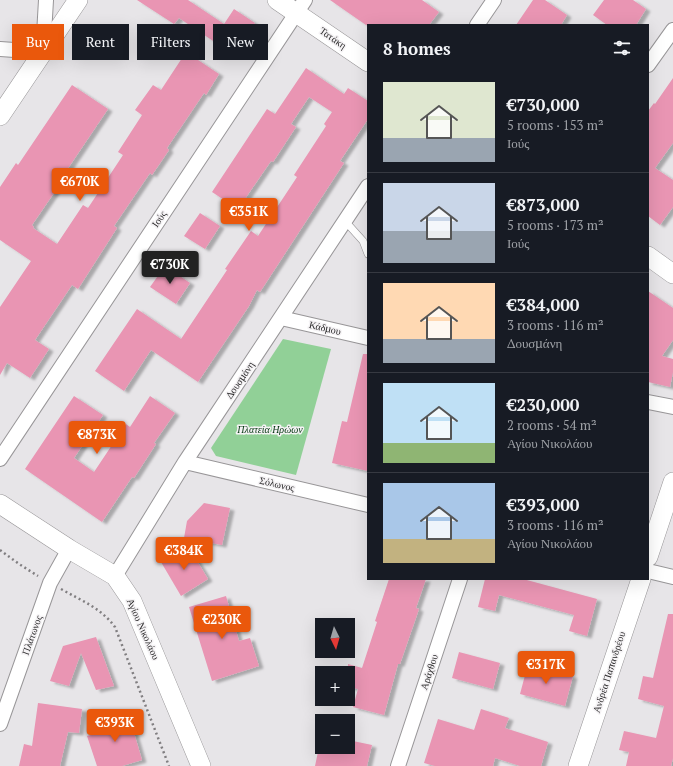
<!DOCTYPE html>
<html lang="en">
<head>
<meta charset="utf-8">
<style>
  :root { --surface:#171b24; --page:#20242c; --text:#f1f3f6; --muted:#9ea1a6; --line:#363941; --accent:#ea580c }
  body { margin:0; font-family:"PT Serif",serif; background:var(--page); color:var(--text); height:100vh; display:flex; flex-direction:column; font-size:15px; white-space:nowrap }
  * { box-sizing:border-box; margin:0 }
  p { font-size:13px; color:var(--muted) }
  .icon { flex:none; width:22px; height:22px; fill:none; stroke:currentColor; stroke-width:2; stroke-linecap:round; stroke-linejoin:round }
  .map { position:relative; flex:1; overflow:hidden }
  .drawer { position:absolute; left:367px; top:24px; width:282px; height:556px; display:flex; flex-direction:column; background:var(--surface); border-radius:0px; box-shadow:0 4px 16px #0002 }
  .drawer>* { flex:none }
  .hud { position:absolute; left:12px; top:24px; width:295px; height:36px; display:flex; gap:8px }
  .needle { width:26px; rotate:175deg }
  .fabs { position:absolute; left:315px; top:618px; display:grid; gap:8px }
  .fabs a { display:grid; place-items:center; width:40px; height:40px; border-radius:0px; background:var(--surface); box-shadow:0 4px 16px #0002; font-size:20px }
  .price { position:absolute; translate:-50% -34px; padding:0 9px; border-radius:4px; background:var(--accent); color:#fff; font-size:13px; line-height:26px; filter:drop-shadow(0 1px 2px #0008) }
  .price::after { content:''; position:absolute; left:50%; top:24px; width:12px; height:9px; margin-left:-6px; background:inherit; clip-path:polygon(0 0,100% 0,50% 100%) }
  .price.selected { background:#222; color:#fff }
  ul { padding:0; list-style:none }
  li { display:flex; align-items:center; gap:12px; height:100px; padding:0 16px }
  li+li { border-top:1px solid var(--line) }
  li span { display:grid; place-items:center; flex:none; width:112px; height:80px; border-radius:0px; color:#555 }
  li>.icon { margin-inline-start:auto }
  span .icon { width:48px; height:48px; fill:#fffc; stroke-width:1 }
  li b { font-size:17px }
  h2 { display:flex; justify-content:space-between; align-items:center; height:48px; padding:0 16px; font-size:17px }
  .chip { padding:0 14px; border-radius:0px; background:var(--surface); box-shadow:0 4px 16px #0002; font-size:14px; line-height:36px }
  .chip.selected { background:var(--accent); color:#fff }
  .map>svg:first-child { display:block }
</style>
</head>
<body>
<div class="map">
<svg width="673" height="766" viewBox="0 0 673 766">
  <defs>
    <filter id="shadow"><feDropShadow dx="4.5" dy="2.5" stdDeviation="1" flood-color="#0004"/></filter>
  </defs>
  <rect width="100%" height="100%" fill="#e7e5e8"/>
  <!-- green -->
  <path fill="#91d097" d="M 283,339 L 331,349 L 296,475 L 216,456 L 211,448 Z"/>
  <!-- building -->
  <path fill="#e995b3" filter="url(#shadow)" d="M 137,0 L 188,0 L 224,24 L 234,9 L 255,23 L 234,55 L 179,18 L 174,24 Z
    M 330,0 L 422,0 L 439,12 L 429,25 L 366,25 Z
    M 533,0 L 545,0 L 567,15 L 561,25 L 516,25 Z
    M 604,0 L 633,0 L 646,9 L 636,25 L 607,25 L 593,15 Z
    M 186,52 L 219,74 L 206,95 L 204,93 L 167,148 L 169,150 L 152,175 L 150,173 L 114,226 L 117,228 L 78,289 L 72,285 L 35,340 L 49,349 L 30,378 L 7,363 L 0,375 L 0,307 L 31,261 L 0,240 L 0,187 L 16,163 L 18,165 L 72,85 L 108,109 L 54,189 L 56,190 L 32,225 L 34,227 L 33,228 L 57,244 L 83,205 L 88,208 L 123,155 L 118,152 L 142,115 L 135,110 L 153,85 L 161,90 Z
    M 306,68 L 344,94 L 348,88 L 368,101 L 368,119 L 340,161 L 344,163 L 260,292 L 257,290 L 249,306 L 198,382 L 151,350 L 124,391 L 95,371 L 137,309 L 181,339 L 227,270 L 225,269 L 251,231 L 258,236 L 297,177 L 294,175 L 326,126 L 324,124 L 332,112 L 309,97 L 291,124 L 296,127 L 273,162 L 271,161 L 238,209 L 212,192 L 267,109 L 275,114 Z
    M 673,78 L 673,143 L 655,168 L 673,180 L 673,207 L 660,225 L 648,216 L 648,111 L 654,103 L 655,104 Z
    M 200,213 L 220,226 L 205,249 L 184,236 Z
    M 165,266 L 190,283 L 176,304 L 150,287 Z
    M 648,291 L 673,308 L 673,340 L 662,356 L 673,359 L 673,372 L 670,387 L 648,382 Z
    M 363,354 L 368,354 L 368,471 L 332,463 L 342,421 L 347,422 Z
    M 74,396 L 103,415 L 74,458 L 94,472 L 126,424 L 130,427 L 150,396 L 175,413 L 154,443 L 156,444 L 134,478 L 132,477 L 102,522 L 25,469 Z
    M 204,503 L 230,508 L 222,545 L 184,538 L 187,521 Z
    M 188,546 L 208,579 L 181,596 L 161,562 Z
    M 389,579 L 426,579 L 416,608 L 419,609 L 400,664 L 398,664 L 384,715 L 353,707 L 358,689 L 348,687 L 348,664 L 362,668 L 377,622 L 375,621 Z
    M 485,579 L 523,579 L 597,599 L 587,636 L 569,631 L 574,615 L 499,595 L 495,611 L 478,607 Z
    M 226,596 L 239,641 L 250,638 L 259,666 L 212,681 L 189,607 Z
    M 668,614 L 673,614 L 673,758 L 671,766 L 626,766 L 629,752 L 619,750 L 624,731 L 656,738 L 664,706 L 638,699 L 643,676 L 653,678 Z
    M 96,637 L 114,686 L 96,690 L 81,653 L 69,686 L 50,681 L 63,646 Z
    M 459,652 L 500,663 L 493,689 L 452,678 Z
    M 528,664 L 573,676 L 565,706 L 520,694 Z
    M 38,703 L 82,709 L 79,733 L 68,732 L 60,766 L 19,766 L 24,744 L 32,746 Z
    M 481,709 L 509,718 L 505,728 L 548,742 L 541,766 L 520,766 L 495,758 L 493,766 L 435,766 L 424,763 L 438,719 L 474,730 Z
    M 116,714 L 129,716 L 142,760 L 122,766 L 97,766 L 87,736 L 107,730 L 103,718 Z
    M 348,740 L 372,745 L 367,766 L 315,766 L 319,747 L 348,747 Z"/>
  <g fill="none" stroke-linecap="round" stroke-linejoin="round">
    <defs>
      <path id="lane" d="M 345,221 L 363,241 L 368,254"/>
      <path id="street" d="M 477,25 L 494,0
        M 0,49 L 43,52 L 46,0
        M 648,65 L 673,30
        M 281,318 L 368,338
        M 648,402 L 673,407
        M 0,459 L 305,0
        M 185,462 L 368,505
        M 648,571 L 673,577
        M 115,576 L 185,462 L 368,186
        M 0,724 L 50,583 L 69,549
        M 398,766 L 460,579"/>
      <path id="secondary" d="M 277,0 L 368,62
        M 0,116 L 78,0
        M 648,256 L 673,274
        M 0,504 L 69,549 L 115,576 L 132,601 L 201,766
        M 648,557 L 673,482
        M 578,766 L 641,579"/>
    </defs>
    <!-- lane casing -->
    <use href="#lane" stroke="#989698" stroke-width="8"/>
    <!-- street casing -->
    <use href="#street" stroke="#989698" stroke-width="16"/>
    <!-- secondary casing -->
    <use href="#secondary" stroke="#989698" stroke-width="20"/>
    <!-- path -->
    <path stroke="#807e80" stroke-width="2.5" stroke-dasharray="2 3" stroke-linecap="butt" d="M 0,550 L 19,564 L 38,576
      M 61,589 C 82,601 101,608 115,627 L 169,766"/>
    <!-- lane -->
    <use href="#lane" stroke="#fff" stroke-width="7"/>
    <!-- street -->
    <use href="#street" stroke="#fff" stroke-width="14"/>
    <!-- secondary -->
    <use href="#secondary" stroke="#fff" stroke-width="19"/>
  </g>
  <g text-anchor="middle" dominant-baseline="central" stroke-width="3" stroke-linejoin="round" paint-order="stroke">
    <!-- street labels -->
    <g font-size="10" fill="#2b2a2b" stroke="#f5f3f5">
      <text transform="translate(333 38) rotate(35)">Τατάκη</text>
      <text transform="translate(159 219) rotate(-56)">Ιούς</text>
      <text transform="translate(325 328) rotate(13)">Κάδμου</text>
      <text transform="translate(240 380) rotate(-56)">Δουσμάνη</text>
      <text transform="translate(277 484) rotate(13)">Σόλωνος</text>
      <text transform="translate(143 629) rotate(66)">Αγίου Νικολάου</text>
      <text transform="translate(32 635) rotate(-70)">Πλάτωνος</text>
      <text transform="translate(429 672) rotate(-72)">Αράχθου</text>
      <text transform="translate(609 672) rotate(-72)">Ανδρέα Παπανδρέου</text>
    </g>
    <!-- park labels -->
    <g font-size="10" font-style="italic" fill="#03350f" stroke="#f5f3f5">
      <text x="270" y="429">Πλατεία Ηρώων</text>
    </g>
  </g>
</svg>
<div class="fabs">
<a><svg class="needle" viewBox="-14 -14 28 28"><path d="M0-13l5 13h-10z" fill="#e53935"/><path d="M0 13l5-13h-10z" fill="#9ea1a6"/></svg></a>
<a>+</a>
<a>−</a>
</div>
<b class="price" style="left:80px;top:202px">€670K</b>
<b class="price" style="left:249px;top:232px">€351K</b>
<b class="price selected" style="left:170px;top:285px">€730K</b>
<b class="price" style="left:97px;top:455px">€873K</b>
<b class="price" style="left:184px;top:571px">€384K</b>
<b class="price" style="left:222px;top:640px">€230K</b>
<b class="price" style="left:546px;top:685px">€317K</b>
<b class="price" style="left:115px;top:743px">€393K</b>
<div class="hud">
<a class="chip selected">Buy</a>
<a class="chip">Rent</a>
<a class="chip">Filters</a>
<a class="chip">New</a>
</div>
<section class="drawer">
<h2>8 homes<svg class="icon" aria-label="filters" viewBox="0 0 24 24"><path d="M4 7h16M4 17h16"/><circle cx="9" cy="7" r="2"/><circle cx="15" cy="17" r="2"/></svg></h2>
<ul>
<li><span style="background:linear-gradient(#dfe7d0 70%,#9aa5b1 0)"><svg class="icon" aria-label="home" viewBox="0 0 24 24"><path d="M3 11l9-7 9 7M6 9v11h12V9"/></svg></span><div><b>€730,000</b><p>5 rooms · 153 m²</p><p>Ιούς</p></div></li>
<li><span style="background:linear-gradient(#c9d6e8 60%,#9aa5b1 0)"><svg class="icon" aria-label="home" viewBox="0 0 24 24"><path d="M3 11l9-7 9 7M6 9v11h12V9"/></svg></span><div><b>€873,000</b><p>5 rooms · 173 m²</p><p>Ιούς</p></div></li>
<li><span style="background:linear-gradient(#ffd9b3 70%,#9aa5b1 0)"><svg class="icon" aria-label="home" viewBox="0 0 24 24"><path d="M3 11l9-7 9 7M6 9v11h12V9"/></svg></span><div><b>€384,000</b><p>3 rooms · 116 m²</p><p>Δουσμάνη</p></div></li>
<li><span style="background:linear-gradient(#bfe0f5 75%,#8fb573 0)"><svg class="icon" aria-label="home" viewBox="0 0 24 24"><path d="M3 11l9-7 9 7M6 9v11h12V9"/></svg></span><div><b>€230,000</b><p>2 rooms · 54 m²</p><p>Αγίου Νικολάου</p></div></li>
<li><span style="background:linear-gradient(#a9c7e8 70%,#c2b280 0)"><svg class="icon" aria-label="home" viewBox="0 0 24 24"><path d="M3 11l9-7 9 7M6 9v11h12V9"/></svg></span><div><b>€393,000</b><p>3 rooms · 116 m²</p><p>Αγίου Νικολάου</p></div></li>
</ul>
</section>
</div>
</body>
</html>
